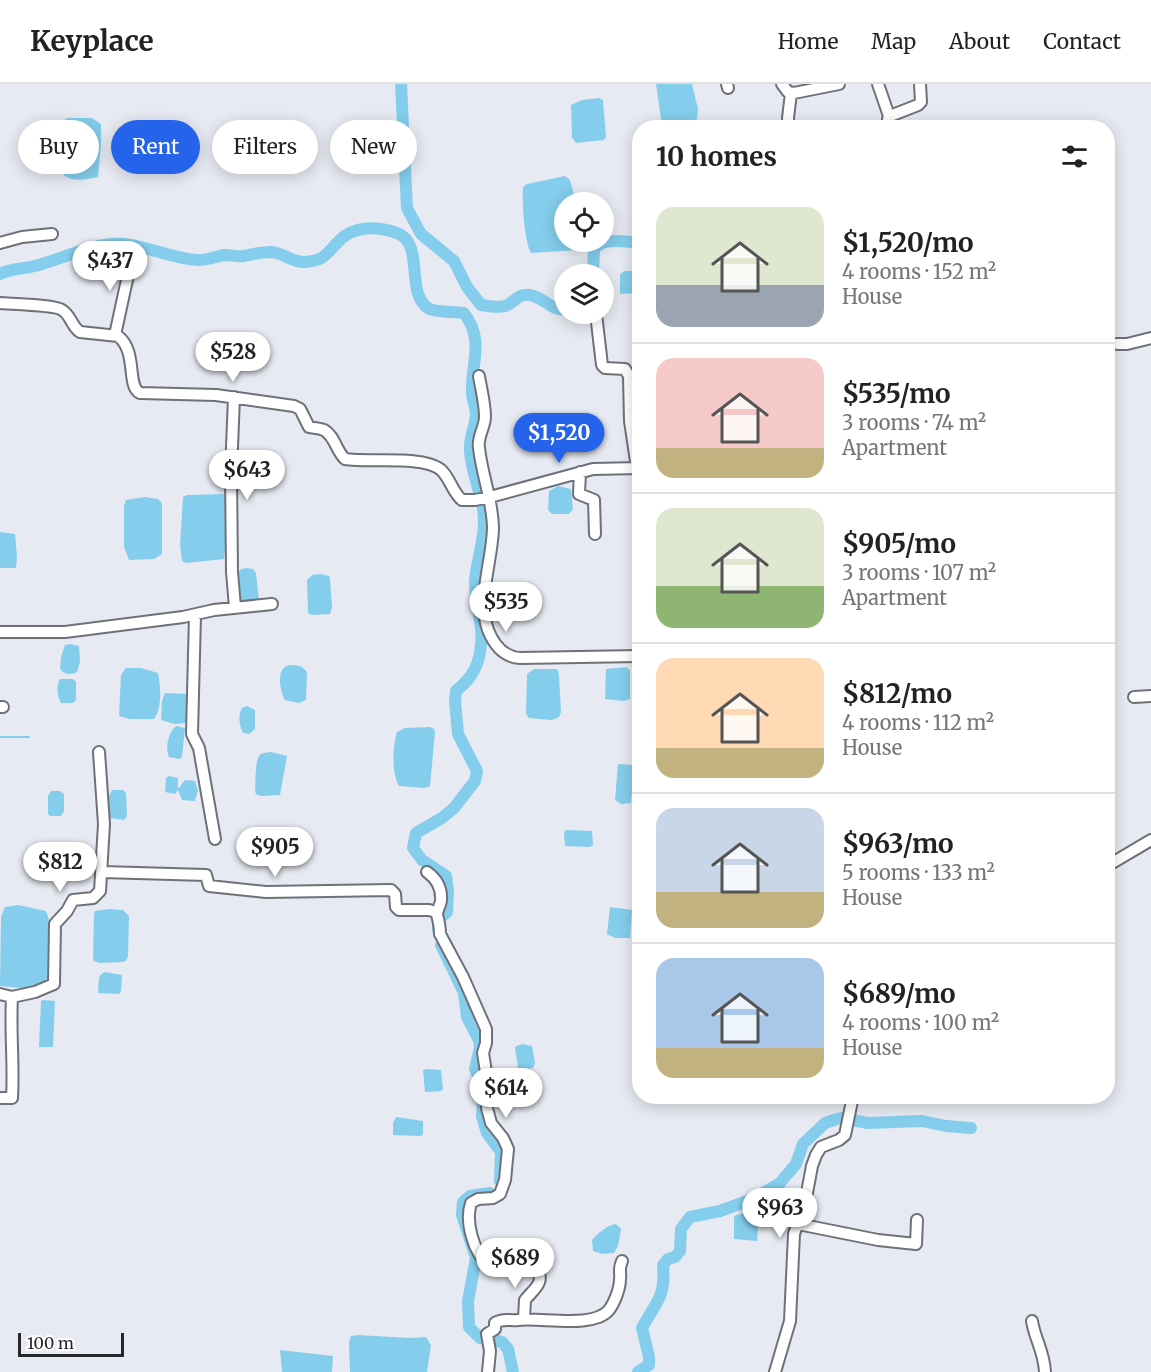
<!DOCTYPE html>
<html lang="en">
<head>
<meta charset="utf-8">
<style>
  :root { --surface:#fff; --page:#f6f6f6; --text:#222; --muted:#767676; --line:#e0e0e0; --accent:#2563eb }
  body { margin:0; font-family:Merriweather,serif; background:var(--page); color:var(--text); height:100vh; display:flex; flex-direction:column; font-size:22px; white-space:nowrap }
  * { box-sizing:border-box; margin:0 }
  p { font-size:20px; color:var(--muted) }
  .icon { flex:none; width:33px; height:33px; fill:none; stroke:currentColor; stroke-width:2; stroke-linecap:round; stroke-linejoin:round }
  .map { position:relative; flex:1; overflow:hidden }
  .panel { position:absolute; left:632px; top:36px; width:483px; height:984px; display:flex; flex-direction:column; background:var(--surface); border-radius:24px; box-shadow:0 3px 15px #0003 }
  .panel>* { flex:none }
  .guide { position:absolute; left:18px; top:36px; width:524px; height:54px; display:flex; gap:12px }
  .buttons { position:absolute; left:554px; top:108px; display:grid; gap:12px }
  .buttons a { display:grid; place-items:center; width:60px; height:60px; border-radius:50%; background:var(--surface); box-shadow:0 3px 15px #0003; font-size:30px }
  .scale { position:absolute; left:18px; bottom:15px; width:106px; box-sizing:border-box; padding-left:6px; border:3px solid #26272a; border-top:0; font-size:16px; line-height:21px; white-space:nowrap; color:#26272a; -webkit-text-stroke:4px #fff; paint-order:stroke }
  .price { position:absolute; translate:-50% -51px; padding:0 14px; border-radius:21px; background:#fff; color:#222; font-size:20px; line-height:39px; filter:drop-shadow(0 2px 3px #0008) }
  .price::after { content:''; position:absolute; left:50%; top:36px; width:18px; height:14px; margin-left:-9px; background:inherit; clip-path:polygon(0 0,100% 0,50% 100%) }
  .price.active { background:var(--accent); color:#fff }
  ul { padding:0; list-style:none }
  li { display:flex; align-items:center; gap:18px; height:150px; padding:0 24px }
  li+li { border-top:2px solid var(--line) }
  li span { display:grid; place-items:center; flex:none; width:168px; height:120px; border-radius:18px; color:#555 }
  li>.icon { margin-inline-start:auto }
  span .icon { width:72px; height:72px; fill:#fffc; stroke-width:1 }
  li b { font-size:26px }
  h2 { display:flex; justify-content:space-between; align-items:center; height:72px; padding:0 24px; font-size:26px }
  .pill { padding:0 21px; border-radius:27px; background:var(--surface); box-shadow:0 3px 15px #0003; font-size:21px; line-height:54px }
  .pill.active { background:var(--accent); color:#fff }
  header { display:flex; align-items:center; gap:36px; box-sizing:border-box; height:84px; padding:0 30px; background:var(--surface); border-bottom:2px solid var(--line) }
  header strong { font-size:28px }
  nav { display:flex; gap:33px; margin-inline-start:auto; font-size:21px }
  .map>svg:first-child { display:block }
</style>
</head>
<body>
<header>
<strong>Keyplace</strong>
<nav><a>Home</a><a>Map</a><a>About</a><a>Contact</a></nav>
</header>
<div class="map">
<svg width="1151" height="1288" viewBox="0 0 1151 1288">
  <rect width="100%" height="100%" fill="#e7eaf2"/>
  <!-- water -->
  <path fill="#84cded" d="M 656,0 L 692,0 L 698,25 L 697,35 L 690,39 L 665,40 L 661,35 Z
    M 599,14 L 603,16 L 606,53 L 604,56 L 576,59 L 572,54 L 571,21 L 582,16 Z
    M 67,34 L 92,34 L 101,40 L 101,60 L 98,93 C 88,95 73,99 64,91 L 59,68 L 62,38 Z
    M 565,92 L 570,96 L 576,118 L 564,118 L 564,158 L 583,158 L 583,163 L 578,166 L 531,169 C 524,156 522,118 523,103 L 527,100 Z
    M 625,187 L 638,187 L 638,209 L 620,210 L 620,190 Z
    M 558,402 L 571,405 L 573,425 L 569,430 L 552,430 L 548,426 L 549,407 Z
    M 223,410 L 225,412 L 227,443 L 224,475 L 186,479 L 182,477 L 180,461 L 183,413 L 187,411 Z
    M 145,413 L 158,415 L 162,419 L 162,470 L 154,475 L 129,476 L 124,463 L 124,422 L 126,416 Z
    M 0,448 L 15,450 L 17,473 L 16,484 L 0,484 Z
    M 247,484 L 253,485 L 256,489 L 259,517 L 241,518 L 240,516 L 239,488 L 241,485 Z
    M 320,490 L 329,492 L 330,495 L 332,523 L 330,530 L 312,531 L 308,529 L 307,496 L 312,491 Z
    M 70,560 L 79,562 L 80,578 L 77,588 C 72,591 63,591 60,584 L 61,573 L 65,561 Z
    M 295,581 L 302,583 L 307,588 L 306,616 L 299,619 L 285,616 C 281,609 276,589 285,583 C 287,581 293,581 295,581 Z
    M 626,583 L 630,586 L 630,615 L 624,617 L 605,615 L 606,585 Z
    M 126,584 L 141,584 L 158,589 C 161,602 162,625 154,635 L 130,635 L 119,632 L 121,591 Z
    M 555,585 L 558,586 L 559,592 L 561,628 L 559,633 L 552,636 L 529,634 L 526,630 L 527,590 L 534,585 Z
    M 60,595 L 73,595 L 76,598 L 76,616 L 73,619 L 61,619 C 57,613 56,601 60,595 Z
    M 165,609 L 188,610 L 187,639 L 175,640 L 161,636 L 162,617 Z
    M 247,622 L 255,626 L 255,645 L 249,650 L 243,649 C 239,642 238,631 242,624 Z
    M 176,642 L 185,644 L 182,673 L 179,675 L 169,673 C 165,664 168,649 176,642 Z
    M 430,643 L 434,645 L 435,648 L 430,702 L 425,704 L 399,702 C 391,688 393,662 397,648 L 405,644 Z
    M 271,668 L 287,672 L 280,711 L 262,712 L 257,711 L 255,708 C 256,700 254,674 261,670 C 263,669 269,668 271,668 Z
    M 618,680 L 632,681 L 634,684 L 631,719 L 621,720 L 615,716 Z
    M 169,692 L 178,694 L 178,705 L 185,696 L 195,697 L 198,706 L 195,717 L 182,716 L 178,706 L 175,710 L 165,708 L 166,694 Z
    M 112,706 L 123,706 L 126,709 L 127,732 L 124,736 L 110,734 L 109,712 Z
    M 51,707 L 60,707 L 64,710 L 64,727 L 61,732 L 50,732 L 48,730 L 48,712 Z
    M 566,746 L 592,747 L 593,761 L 590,763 L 565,762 L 564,749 Z
    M 18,821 L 46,827 L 50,838 L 50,895 L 47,901 L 32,905 L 0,902 L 1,833 L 5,823 Z
    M 610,823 L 632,826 L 630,854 L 615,854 L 607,850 Z
    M 109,825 L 123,826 L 129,832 L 128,872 L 126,877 L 122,878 L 99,879 L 94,877 L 93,873 L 94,830 L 95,827 Z
    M 104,888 L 122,891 L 121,907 L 119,910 L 98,909 L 99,893 Z
    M 43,916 L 55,917 L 53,963 L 39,963 L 41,917 Z
    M 523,960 L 532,962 L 535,979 L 533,984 L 521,986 L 518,983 L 515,964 L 516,962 Z
    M 427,985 L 441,986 L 443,1005 L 441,1007 L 425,1008 L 423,986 Z
    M 396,1033 L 423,1037 L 423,1050 L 421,1052 L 393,1051 L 393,1039 Z
    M 756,1128 L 759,1131 L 757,1157 L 734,1155 L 734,1133 L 736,1131 Z
    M 616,1140 L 621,1145 L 618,1162 L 614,1169 L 602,1170 L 593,1167 L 592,1156 C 598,1149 607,1141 616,1140 Z
    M 358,1251 L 409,1254 L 426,1253 L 431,1261 L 427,1288 L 350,1288 L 349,1258 L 351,1252 Z
    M 280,1266 L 333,1272 L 332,1288 L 282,1288 Z"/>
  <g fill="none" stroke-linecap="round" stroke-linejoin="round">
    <!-- stream -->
    <path stroke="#84cded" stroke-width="2" d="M 0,653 L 29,653"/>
    <!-- river -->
    <path stroke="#84cded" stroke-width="12" d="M 401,0 L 407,124 L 421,150 L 454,177 L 467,203 L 481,221 C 488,222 497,224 505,222 C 514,219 518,209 530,211 C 543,213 551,226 564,226
      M 0,190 C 11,184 23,185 35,182 C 60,176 97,157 123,160 C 147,162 177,176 199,176 C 208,176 216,172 225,171 C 231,171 237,173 244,172 C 253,170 261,168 271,168 C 284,169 293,179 305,178 C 324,177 326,170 338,158 C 353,141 377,142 397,149 C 425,159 405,209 428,224 C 433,228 455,228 464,229 C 485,257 471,278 472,308 C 472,316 476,323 476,331 C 475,343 469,354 470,367 C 471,387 480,405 483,425 C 487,450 477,473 475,497 C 474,519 484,539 481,561 C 479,582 472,594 456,607 L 455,617 L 458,650 L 477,687 L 475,697 L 454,724 L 442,734 L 416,749 L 413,764 L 422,776 L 446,792 L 448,808 L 447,828 L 439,835 L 438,845
      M 593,190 L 594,165 C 604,152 624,159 639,158
      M 441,861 L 464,909 L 467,933 L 479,956 L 480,964 L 475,985 L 483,1003 L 484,1011 L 482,1032 L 487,1049 L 501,1068 L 500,1097
      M 490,1109 L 470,1112 L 463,1118 L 462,1131 L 476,1174 L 468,1217 L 469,1243 L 480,1254 L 502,1258 L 508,1265 L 513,1288
      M 638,1288 L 649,1281 L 649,1273 L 642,1244 C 656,1218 666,1213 663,1181 L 668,1175 L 675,1173 L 680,1167 L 681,1145 L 690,1133 L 720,1127 L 753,1115 L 780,1099 L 796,1080 L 803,1060 L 825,1039 L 834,1036 L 841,1034 L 868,1039 L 922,1037 L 946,1042 L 971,1044"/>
    <defs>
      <path id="minor" d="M 727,0 L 728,4
        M 782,0 L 788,8 L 794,9 L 839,0
        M 878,0 L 889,32
        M 789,44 L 788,34 L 791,9
        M 889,44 L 888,35 L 890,32 L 918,21 L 921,18 L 920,0
        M 0,159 L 22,153 L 52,150
        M 0,219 C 12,220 56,221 62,226 C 71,231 71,242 80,248 L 118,252 C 138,268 126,302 140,309 L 216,311 L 294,322 L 300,325 L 309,343 C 313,344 319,344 324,346 C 335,352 336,367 345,375 C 369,379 421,371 440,385 C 450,393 452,408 462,416 L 475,416 L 490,413 L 593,385 L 639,384
        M 596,230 L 602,281 L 605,284 L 625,285 L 629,292 L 630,337 L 637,384
        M 115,251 L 130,182 L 133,176
        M 1117,260 L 1127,260 L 1151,254
        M 479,292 C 481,305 485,319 485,333 C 485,343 477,353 479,364 C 482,392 493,417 493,445 C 492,477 477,515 488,546 C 494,561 503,573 520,574 L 639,572
        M 234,313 L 231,388 L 232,488 L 235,523
        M 580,388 L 579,410 L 594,416 L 595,450
        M 195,531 L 192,650 L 199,664 L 215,755
        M 0,548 L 65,548 L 183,533 L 214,526 L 272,520
        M 1134,613 L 1151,612
        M 0,623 L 3,623
        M 1107,782 L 1151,756
        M 102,788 L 206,791 L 209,802 L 266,808 L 391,806 L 395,810 L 396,823 L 399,826 L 429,826 L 436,828
        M 427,788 C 437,795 442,804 441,817 C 440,822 437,826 437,831 C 439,838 440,843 440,850 L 463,893 L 486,945 L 486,959 L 483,969 L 489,1007 L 487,1024 L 491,1039 L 503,1054 L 508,1065 L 505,1096 L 500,1110 L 493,1114 L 478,1115 L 471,1119 C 465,1137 473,1169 489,1181 L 526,1177 L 537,1179 C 544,1202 537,1201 525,1216 L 524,1234
        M 0,910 L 12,913
        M 0,1014 L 12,1014 C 14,980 10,947 12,913 L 35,908 L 54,900 L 55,840 L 67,827 L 73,816 L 93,814 L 100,807 L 104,740 L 99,668
        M 798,1140 L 878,1156 L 916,1160 L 917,1136
        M 1032,1237 C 1035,1256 1044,1267 1045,1288
        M 488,1288 L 490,1267 L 487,1250 L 495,1245 L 495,1239 C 503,1234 509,1237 518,1236 C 541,1233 593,1245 609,1226 C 615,1218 620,1204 620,1195 C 621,1187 618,1186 622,1177
        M 775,1288 L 790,1237 L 794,1150 L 806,1114 L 812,1082 L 816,1071 L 821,1063 L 839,1056 L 845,1051 L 853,1012"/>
    </defs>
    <!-- minor casing -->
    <use href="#minor" stroke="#6f7179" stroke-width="14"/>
    <!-- minor -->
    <use href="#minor" stroke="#fff" stroke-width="10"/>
  </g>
</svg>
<div class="buttons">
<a><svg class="icon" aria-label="locate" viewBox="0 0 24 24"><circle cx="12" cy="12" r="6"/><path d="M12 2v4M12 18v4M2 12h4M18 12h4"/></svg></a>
<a><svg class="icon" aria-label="layers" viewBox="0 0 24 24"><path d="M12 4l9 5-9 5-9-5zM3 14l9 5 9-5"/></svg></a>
</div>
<div class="scale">100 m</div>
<b class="price" style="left:110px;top:208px">$437</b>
<b class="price" style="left:233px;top:299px">$528</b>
<b class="price active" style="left:559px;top:380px">$1,520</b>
<b class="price" style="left:247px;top:417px">$643</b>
<b class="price" style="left:506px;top:549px">$535</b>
<b class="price" style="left:275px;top:794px">$905</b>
<b class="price" style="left:60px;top:809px">$812</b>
<b class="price" style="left:506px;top:1035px">$614</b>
<b class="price" style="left:780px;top:1155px">$963</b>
<b class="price" style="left:515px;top:1205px">$689</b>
<div class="guide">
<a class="pill">Buy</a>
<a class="pill active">Rent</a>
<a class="pill">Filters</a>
<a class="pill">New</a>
</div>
<section class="panel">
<h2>10 homes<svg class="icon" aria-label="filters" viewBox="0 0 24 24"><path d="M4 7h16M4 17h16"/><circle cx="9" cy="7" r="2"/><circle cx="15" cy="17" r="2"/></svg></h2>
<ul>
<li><span style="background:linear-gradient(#dfe7d0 65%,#9aa5b1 0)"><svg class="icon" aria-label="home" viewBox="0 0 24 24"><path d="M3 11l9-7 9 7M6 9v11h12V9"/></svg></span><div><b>$1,520/mo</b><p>4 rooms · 152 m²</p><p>House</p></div></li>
<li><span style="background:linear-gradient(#f6c9c9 75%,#c2b280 0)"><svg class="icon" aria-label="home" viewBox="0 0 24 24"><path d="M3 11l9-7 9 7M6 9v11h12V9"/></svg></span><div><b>$535/mo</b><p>3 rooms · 74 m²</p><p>Apartment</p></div></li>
<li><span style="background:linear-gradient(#dfe7d0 65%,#8fb573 0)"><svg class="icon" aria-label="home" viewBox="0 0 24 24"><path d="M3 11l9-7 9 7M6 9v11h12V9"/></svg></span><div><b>$905/mo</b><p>3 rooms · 107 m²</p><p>Apartment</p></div></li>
<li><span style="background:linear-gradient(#ffd9b3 75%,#c2b280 0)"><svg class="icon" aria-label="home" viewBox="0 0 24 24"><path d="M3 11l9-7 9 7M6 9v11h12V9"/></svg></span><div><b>$812/mo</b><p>4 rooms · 112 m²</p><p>House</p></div></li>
<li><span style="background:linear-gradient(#c9d6e8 70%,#c2b280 0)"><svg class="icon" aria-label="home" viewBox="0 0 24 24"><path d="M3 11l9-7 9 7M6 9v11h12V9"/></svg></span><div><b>$963/mo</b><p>5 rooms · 133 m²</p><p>House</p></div></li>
<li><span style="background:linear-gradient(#a9c7e8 75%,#c2b280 0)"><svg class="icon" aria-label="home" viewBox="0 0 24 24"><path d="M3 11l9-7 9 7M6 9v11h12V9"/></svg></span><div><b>$689/mo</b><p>4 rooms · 100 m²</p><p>House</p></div></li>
</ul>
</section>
</div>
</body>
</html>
